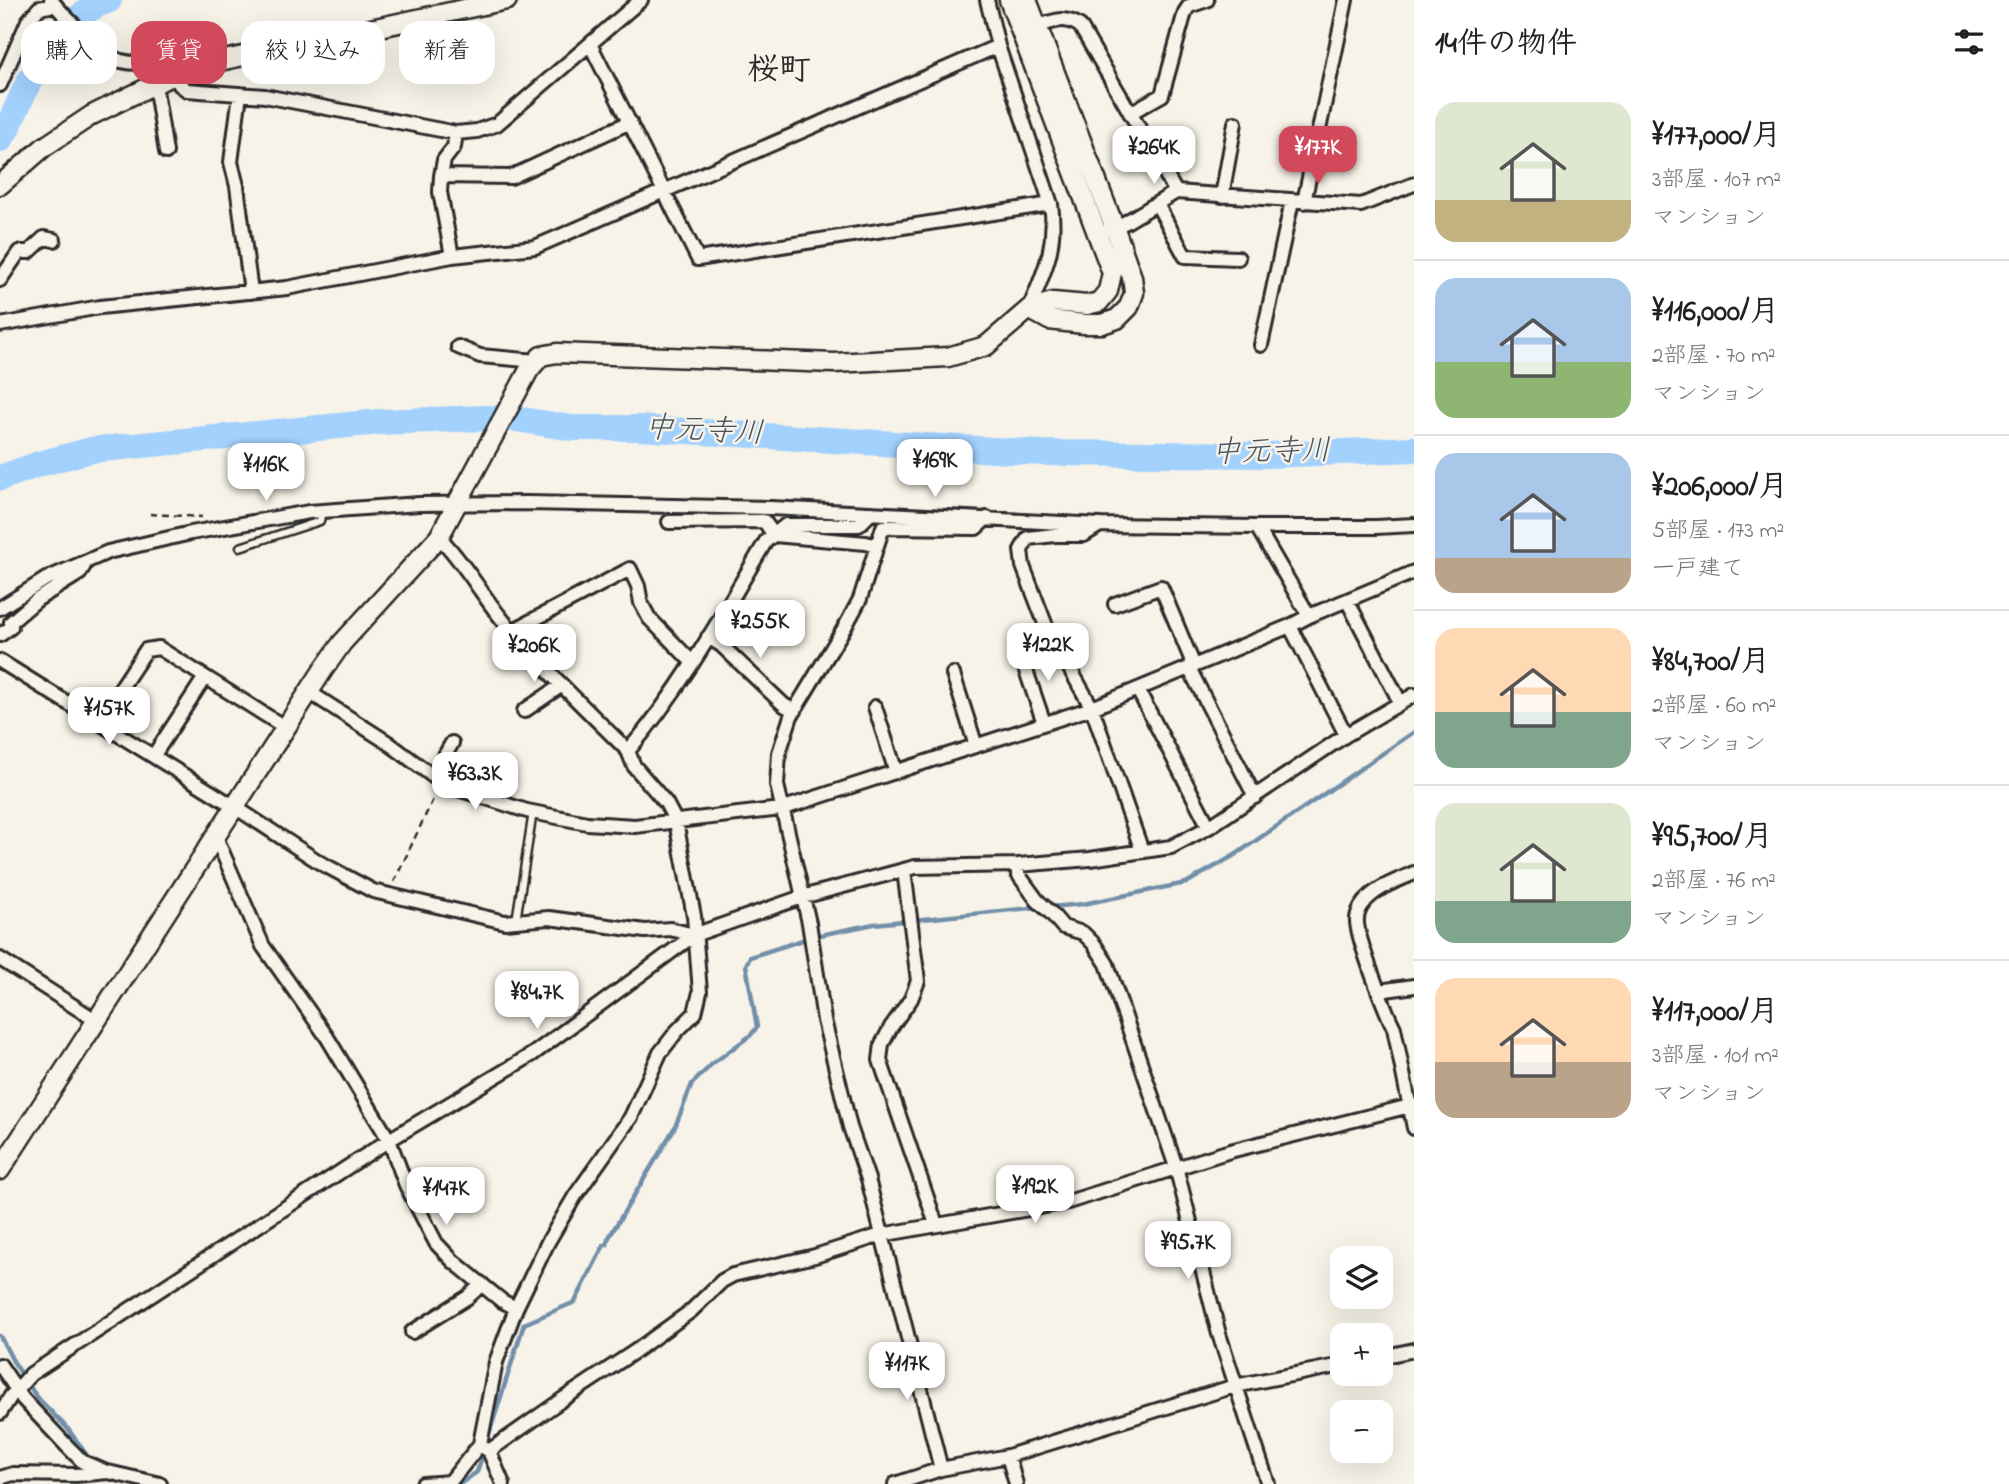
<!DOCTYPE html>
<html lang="ja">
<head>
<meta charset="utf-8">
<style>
  :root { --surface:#fff; --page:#f6f6f6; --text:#202124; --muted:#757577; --line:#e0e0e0; --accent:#d1495b }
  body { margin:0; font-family:"Indie Flower","Klee One",sans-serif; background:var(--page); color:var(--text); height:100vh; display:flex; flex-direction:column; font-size:26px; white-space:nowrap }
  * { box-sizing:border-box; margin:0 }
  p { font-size:23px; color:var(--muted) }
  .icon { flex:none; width:38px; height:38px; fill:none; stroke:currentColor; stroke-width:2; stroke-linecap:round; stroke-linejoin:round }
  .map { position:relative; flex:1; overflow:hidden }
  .details { display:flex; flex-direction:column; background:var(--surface); width:595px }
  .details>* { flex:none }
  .hud { position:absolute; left:21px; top:21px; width:665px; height:63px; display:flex; gap:14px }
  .controls { position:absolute; left:1330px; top:1246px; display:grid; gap:14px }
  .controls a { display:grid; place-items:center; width:63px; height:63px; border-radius:14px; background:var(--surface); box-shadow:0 7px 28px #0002; font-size:35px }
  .price { position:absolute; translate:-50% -60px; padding:0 16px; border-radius:14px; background:#fff; color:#222; font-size:23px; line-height:46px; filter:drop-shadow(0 2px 4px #0008) }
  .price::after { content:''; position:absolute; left:50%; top:42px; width:21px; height:16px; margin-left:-10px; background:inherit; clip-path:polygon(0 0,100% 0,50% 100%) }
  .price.current { background:var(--accent); color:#fff }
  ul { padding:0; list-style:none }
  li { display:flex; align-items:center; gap:21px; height:175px; padding:0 21px }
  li+li { border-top:2px solid var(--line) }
  li span { display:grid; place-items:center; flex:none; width:196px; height:140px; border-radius:21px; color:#555 }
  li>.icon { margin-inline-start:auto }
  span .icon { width:84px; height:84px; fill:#fffc; stroke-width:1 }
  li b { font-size:30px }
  h2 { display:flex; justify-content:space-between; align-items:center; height:84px; padding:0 21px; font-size:30px }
  .tag { padding:0 24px; border-radius:21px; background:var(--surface); box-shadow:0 7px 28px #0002; font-size:24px; line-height:63px }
  .tag.current { background:var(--accent); color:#fff }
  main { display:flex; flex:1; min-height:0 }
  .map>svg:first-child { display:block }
</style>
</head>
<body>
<main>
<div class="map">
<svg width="1414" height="1484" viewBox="0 0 1414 1484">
  <rect width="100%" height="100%" fill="#f7f3e8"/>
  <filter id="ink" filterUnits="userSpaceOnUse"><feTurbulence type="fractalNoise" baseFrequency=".0143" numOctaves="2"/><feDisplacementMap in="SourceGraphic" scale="14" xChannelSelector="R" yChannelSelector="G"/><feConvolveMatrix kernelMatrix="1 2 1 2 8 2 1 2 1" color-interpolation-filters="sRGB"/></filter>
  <g filter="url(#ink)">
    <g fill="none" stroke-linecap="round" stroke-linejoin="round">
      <!-- stream -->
      <path stroke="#728faa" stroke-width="4.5" d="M 1050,907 L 1083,904 L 1186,883 L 1235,855 L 1414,732
        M 0,1336 L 13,1361 L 36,1396 L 68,1429 L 91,1461
        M 460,1484 L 477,1472 L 524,1324 L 575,1302 L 604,1245 L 607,1245 L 608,1239 L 675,1127 L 692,1084 L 712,1064 L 751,1035 L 757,1027 L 746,965 L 750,957 L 815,936 L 874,924 L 1041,907"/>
      <!-- river -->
      <path stroke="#a2d1fe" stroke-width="26" d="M 0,140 L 7,129 L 29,81 L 64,28 L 96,5 L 109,0
        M 0,478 L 39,464 L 91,450 L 380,422 L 483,418 L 516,419 L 572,428 L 638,428 L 1043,453 L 1269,455 L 1414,449"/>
      <defs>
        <path id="lane" d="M 240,547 L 320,521 L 322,511
          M 516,921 L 533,812"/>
        <path id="street" d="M 51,0 C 64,16 102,55 121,61 C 145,67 174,58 198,57 L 202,66
          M 987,0 L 998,46 L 1051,204 C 1057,247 1045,270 1029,309
          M 1031,29 C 1050,23 1061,14 1080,26 L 1176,192
          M 590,44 L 698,259 L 1051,204
          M 175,76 L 180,85 L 187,90 L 265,96 L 456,133 L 477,131 L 497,124 L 641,0
          M 155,84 L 166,152
          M 0,85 L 28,21 L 39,8 L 55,5
          M 240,94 L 231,162 L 237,186 L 251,292
          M 1130,113 L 1162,95 L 1185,12 L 1189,6 L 1207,0
          M 456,133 L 454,147 L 444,160 L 441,176 L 511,177 L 630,122
          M 441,176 L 440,192 L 452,256
          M 1222,196 L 1235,123
          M 1304,202 L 1346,0
          M 1157,204 L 1185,256 L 1238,258
          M 1108,230 L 1126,222 L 1176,192 L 1361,205 L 1414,184
          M 0,280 L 19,252 L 29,252 L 44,238 L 54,240
          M 0,325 L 100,307 L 287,288 L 452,256 L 535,247 L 998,46
          M 1261,345 L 1292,201
          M 458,347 L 480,356 L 537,361
          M 987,518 L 976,528 L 883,527 L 860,599 L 846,625 L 791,716 L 779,753 L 777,785 L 809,923 L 824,1020 L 850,1127 L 868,1179 L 941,1469 L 1008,1456 L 1235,1386 L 1342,1365
          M 669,522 L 764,521 L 774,535 L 866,543 L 877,546
          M 1100,525 L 1084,535 L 1055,535 L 1028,538 L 1021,550 L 1023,566 L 1046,626 L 1092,708 L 1290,626 L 1309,616 L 1414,572
          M 1257,527 L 1309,616
          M 1347,600 L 1400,702
          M 1115,604 L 1161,587 L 1194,666
          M 0,608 L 46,579 L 108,552 L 191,533 L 309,512 L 419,504 L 528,503 L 771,508 L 1101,525 L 1257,527 L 1376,527 L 1414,525
          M 1290,626 L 1346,735
          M 512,631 L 630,569 L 638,586 L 641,603 L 649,618 L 693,663
          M 0,635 L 11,627 L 11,622 L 38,599 L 80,573 L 86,562
          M 708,637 L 721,645 L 784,705 L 795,711
          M 1020,653 L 1044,723
          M 0,661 L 235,807 L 319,862 L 373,891 L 505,922 L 549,918 L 645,931 L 670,929 L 694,935
          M 1189,668 L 1255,797
          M 953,674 L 976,746
          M 1138,690 L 1209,827
          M 309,692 L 387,742 L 445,785 L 527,811 L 587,823 L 635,826 L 781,809 L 1092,708 L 1142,851
          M 875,707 L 896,772
          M 524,711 L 562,685
          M 99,721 L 146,650 L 159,648 L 286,728
          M 628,751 C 683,687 723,613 766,541 L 786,525 L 859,525 L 871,513
          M 154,755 L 205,677
          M 433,776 L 452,743
          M 215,835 L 263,946 L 327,1037 L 389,1140 L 406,1185 L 436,1243 L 453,1261 L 502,1301 L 516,1308
          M 1018,865 L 1018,874 L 1037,900 L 1052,914 L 1063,927 L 1083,933 L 1094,944 L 1107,964 L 1176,1167 L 1219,1334 L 1268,1484
          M 904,870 L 918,981 L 911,999 L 891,1027 L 882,1044 L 880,1060 L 936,1224
          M 1414,873 C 1397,881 1374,888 1363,904 C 1360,907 1357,915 1357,919 C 1355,934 1386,1012 1394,1028 L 1414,1128
          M 0,959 L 97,1021
          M 1379,991 L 1414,986
          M 412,1332 L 468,1297 L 482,1284
          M 1381,1357 L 1414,1350
          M 0,1365 L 23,1399 L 67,1446 L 83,1462 L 104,1471
          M 0,1413 L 11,1396 L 31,1374 L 389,1140 L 533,1054 L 694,935 L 802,897 L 915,867 L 1018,865 L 1090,859 L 1171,847 L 1209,827 L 1346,735 L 1414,695
          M 483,1447 L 489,1451 L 503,1484
          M 489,1451 L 563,1399 L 634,1352 L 691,1311 L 722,1281 L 733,1275 L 815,1256 L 881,1235 L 1068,1202 L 1230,1151 L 1414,1105
          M 1008,1456 L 1016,1484
          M 0,1478 L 13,1474 L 76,1475 L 108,1472 L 160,1484
          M 423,1484 L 450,1482 L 480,1444 L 496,1362 L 516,1308 L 548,1242 L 575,1196 L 631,1117 L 660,1053 L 677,1031 L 695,1013 L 700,992 L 694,916 L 676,822 L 666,803 L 634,766 L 628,751 C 585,708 540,666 501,618 C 480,592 463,561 439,537
          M 895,1484 L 941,1469"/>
        <path id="secondary" d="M 1027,0 L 1114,226 L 1132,277 L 1134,293 L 1129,307 L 1117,319 L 1102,324 L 1084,324 L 1049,320 L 1029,309
          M 0,185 L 44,147 L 92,115 L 165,79 L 215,62 L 507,0
          M 0,1170 L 323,670 L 342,643 L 439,537 L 529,370 L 541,356 L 557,353 L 834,363 L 948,357 L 986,346 L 1029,309 L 1053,302 L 1087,305 L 1099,302 L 1108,291 L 1112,273 L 1009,0"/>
      </defs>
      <!-- lane casing -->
      <use href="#lane" stroke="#2b2b2b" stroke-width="11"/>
      <!-- street casing -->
      <use href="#street" stroke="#2b2b2b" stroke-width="18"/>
      <!-- secondary casing -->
      <use href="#secondary" stroke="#2b2b2b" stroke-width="23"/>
      <!-- path -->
      <path stroke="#2b2b2b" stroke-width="2.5" stroke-dasharray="7 5" stroke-linecap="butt" d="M 150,514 L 202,517
        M 394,882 L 436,793"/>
      <!-- lane -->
      <use href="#lane" stroke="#f7f3e8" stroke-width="6"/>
      <!-- street -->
      <use href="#street" stroke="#f7f3e8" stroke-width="12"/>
      <!-- secondary -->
      <use href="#secondary" stroke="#f7f3e8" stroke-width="18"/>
    </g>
  </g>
  <g text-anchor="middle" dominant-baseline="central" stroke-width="5" stroke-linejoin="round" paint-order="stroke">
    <!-- water labels -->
    <g font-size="30" font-style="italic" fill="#495460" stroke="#f7f3e8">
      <text transform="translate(704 432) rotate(3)">中元寺川</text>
      <text transform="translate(1271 453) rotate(-1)">中元寺川</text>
    </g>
    <!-- quarter labels -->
    <g font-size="32" font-weight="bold" fill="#2b2b2b" stroke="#f7f3e8">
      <text x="779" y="71">桜町</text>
    </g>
  </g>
</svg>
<div class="controls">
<a><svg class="icon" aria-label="layers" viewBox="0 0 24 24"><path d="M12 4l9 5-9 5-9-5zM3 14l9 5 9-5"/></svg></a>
<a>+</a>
<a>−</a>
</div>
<b class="price" style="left:1154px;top:186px">¥264K</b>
<b class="price current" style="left:1318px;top:186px">¥177K</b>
<b class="price" style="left:935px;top:499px">¥169K</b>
<b class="price" style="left:266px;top:503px">¥116K</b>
<b class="price" style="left:760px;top:660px">¥255K</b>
<b class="price" style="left:1048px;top:683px">¥122K</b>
<b class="price" style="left:534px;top:684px">¥206K</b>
<b class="price" style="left:109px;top:747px">¥157K</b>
<b class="price" style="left:475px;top:812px">¥63.3K</b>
<b class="price" style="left:537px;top:1031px">¥84.7K</b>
<b class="price" style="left:1035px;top:1225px">¥192K</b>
<b class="price" style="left:446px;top:1227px">¥147K</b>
<b class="price" style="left:1188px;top:1281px">¥95.7K</b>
<b class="price" style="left:907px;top:1402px">¥117K</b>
<div class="hud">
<a class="tag">購入</a>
<a class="tag current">賃貸</a>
<a class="tag">絞り込み</a>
<a class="tag">新着</a>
</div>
</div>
<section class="details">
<h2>14件の物件<svg class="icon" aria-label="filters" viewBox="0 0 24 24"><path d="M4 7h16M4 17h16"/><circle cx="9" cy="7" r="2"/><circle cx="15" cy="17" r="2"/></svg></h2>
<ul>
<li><span style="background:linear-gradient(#dfe7d0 70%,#c2b280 0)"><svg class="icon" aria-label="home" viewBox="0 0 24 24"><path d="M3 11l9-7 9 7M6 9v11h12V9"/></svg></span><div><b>¥177,000/月</b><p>3部屋 · 107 m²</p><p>マンション</p></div></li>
<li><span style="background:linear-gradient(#a9c7e8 60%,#8fb573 0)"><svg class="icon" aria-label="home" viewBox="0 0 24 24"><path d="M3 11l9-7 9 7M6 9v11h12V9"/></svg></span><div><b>¥116,000/月</b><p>2部屋 · 70 m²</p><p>マンション</p></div></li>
<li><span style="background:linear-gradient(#a9c7e8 75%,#b9a48a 0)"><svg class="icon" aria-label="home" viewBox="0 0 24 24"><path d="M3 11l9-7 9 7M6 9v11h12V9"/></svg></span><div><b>¥206,000/月</b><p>5部屋 · 173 m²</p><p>一戸建て</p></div></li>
<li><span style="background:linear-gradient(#ffd9b3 60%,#7fa58c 0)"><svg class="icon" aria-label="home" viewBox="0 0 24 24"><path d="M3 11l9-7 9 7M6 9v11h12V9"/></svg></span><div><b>¥84,700/月</b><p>2部屋 · 60 m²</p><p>マンション</p></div></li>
<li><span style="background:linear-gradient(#dfe7d0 70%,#7fa58c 0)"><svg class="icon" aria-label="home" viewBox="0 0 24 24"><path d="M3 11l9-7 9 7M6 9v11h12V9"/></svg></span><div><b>¥95,700/月</b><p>2部屋 · 76 m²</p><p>マンション</p></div></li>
<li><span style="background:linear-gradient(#ffd9b3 60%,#b9a48a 0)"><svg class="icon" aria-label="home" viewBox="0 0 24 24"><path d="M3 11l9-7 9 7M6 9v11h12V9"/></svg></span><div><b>¥117,000/月</b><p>3部屋 · 101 m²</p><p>マンション</p></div></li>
</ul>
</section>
</main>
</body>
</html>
